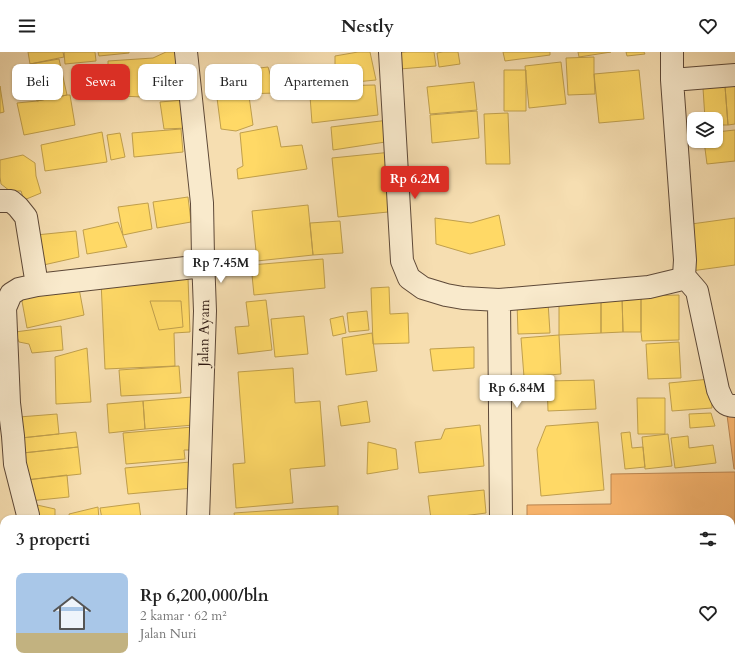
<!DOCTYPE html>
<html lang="id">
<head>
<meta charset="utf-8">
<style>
  :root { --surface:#fff; --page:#f2f2f2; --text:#222; --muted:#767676; --accent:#d93025 }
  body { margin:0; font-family:Cardo,serif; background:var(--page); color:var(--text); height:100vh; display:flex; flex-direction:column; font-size:15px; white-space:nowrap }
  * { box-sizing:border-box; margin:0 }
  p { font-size:13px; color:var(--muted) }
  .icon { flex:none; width:22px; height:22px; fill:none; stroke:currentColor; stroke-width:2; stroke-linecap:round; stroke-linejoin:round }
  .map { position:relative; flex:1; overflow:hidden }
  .drawer { position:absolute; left:0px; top:463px; width:735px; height:156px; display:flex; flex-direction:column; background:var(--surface); border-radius:12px 12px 0 0; box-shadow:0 1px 3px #0004 }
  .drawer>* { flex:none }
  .banner { position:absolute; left:12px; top:12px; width:400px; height:36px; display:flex; gap:8px }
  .tools { position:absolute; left:687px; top:60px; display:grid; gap:8px }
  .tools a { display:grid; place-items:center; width:36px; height:36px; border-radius:8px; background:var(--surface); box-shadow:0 1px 3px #0004; font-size:20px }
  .price { position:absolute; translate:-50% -34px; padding:0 9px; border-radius:4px; background:#fff; color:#222; font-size:13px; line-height:26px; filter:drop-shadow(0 1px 2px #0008) }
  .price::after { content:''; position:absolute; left:50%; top:24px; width:12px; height:9px; margin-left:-6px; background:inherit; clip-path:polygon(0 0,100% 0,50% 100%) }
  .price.on { background:var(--accent); color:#fff }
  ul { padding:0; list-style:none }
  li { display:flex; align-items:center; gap:12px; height:100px; padding:0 16px }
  li span { display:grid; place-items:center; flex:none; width:112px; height:80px; border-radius:8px; color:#555 }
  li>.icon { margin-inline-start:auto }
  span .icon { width:48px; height:48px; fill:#fffc; stroke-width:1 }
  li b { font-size:17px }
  h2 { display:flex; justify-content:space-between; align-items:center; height:48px; padding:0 16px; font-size:17px }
  .pill { padding:0 14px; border-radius:8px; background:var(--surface); box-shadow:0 1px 3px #0004; font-size:14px; line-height:36px }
  .pill.on { background:var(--accent); color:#fff }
  header { display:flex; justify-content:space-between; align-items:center; height:52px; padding:0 16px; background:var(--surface); font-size:18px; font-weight:600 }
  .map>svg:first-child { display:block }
</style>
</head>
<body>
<header><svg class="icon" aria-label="menu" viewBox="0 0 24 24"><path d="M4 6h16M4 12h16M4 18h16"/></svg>Nestly<svg class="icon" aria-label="heart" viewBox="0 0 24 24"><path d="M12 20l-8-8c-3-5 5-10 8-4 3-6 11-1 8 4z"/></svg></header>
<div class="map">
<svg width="735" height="619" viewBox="0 0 735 619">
  <rect width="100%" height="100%" fill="#f6deb1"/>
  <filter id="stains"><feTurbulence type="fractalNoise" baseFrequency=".005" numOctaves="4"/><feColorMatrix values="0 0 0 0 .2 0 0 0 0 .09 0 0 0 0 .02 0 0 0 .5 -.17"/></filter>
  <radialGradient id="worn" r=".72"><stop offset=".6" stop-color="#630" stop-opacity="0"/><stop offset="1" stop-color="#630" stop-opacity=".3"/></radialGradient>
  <!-- homes -->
  <path fill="#ffd966" stroke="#c09f4c" d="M 28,0 L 63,0 L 64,5 L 30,12 Z
    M 64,0 L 95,0 L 96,9 L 65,12 Z
    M 98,0 L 129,0 L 129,1 L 99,4 Z
    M 166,0 L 176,0 L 181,33 L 165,40 L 142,45 L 121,44 L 117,18 L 108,17 L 108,9 L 153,6 Z
    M 358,0 L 370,0 L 376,28 L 335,32 L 335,4 Z
    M 407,0 L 434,0 L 436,14 L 400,17 L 398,1 Z
    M 443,0 L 458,0 L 460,12 L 439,15 L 437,1 Z
    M 503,0 L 550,0 L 550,3 L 505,9 Z
    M 578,0 L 611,0 L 579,5 Z
    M 626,0 L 644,0 L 645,2 L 627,4 Z
    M 594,5 L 594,22 L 595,42 L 568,43 L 566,6 Z
    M 59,7 L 67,43 L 37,49 L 30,12 Z
    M 561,10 L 566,52 L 529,56 L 525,14 Z
    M 268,15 L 276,41 L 210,43 L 209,22 Z
    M 322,17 L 327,34 L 285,40 L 281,22 Z
    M 114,18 L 118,40 L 79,46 L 76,24 Z
    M 504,18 L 526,18 L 526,59 L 504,59 Z
    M 639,18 L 644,67 L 599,71 L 594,22 Z
    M 474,30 L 477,58 L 430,62 L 427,35 Z
    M 375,33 L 378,63 L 312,71 L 310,44 L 327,34 Z
    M 0,34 L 4,60 L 0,61 Z
    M 725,34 L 728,73 L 716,73 L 716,67 L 705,67 L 703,36 Z
    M 725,34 L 735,34 L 735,72 L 728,73 Z
    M 67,43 L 70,43 L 75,73 L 24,83 L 17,51 L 37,49 Z
    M 249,44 L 253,73 L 236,79 L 221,77 L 217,46 Z
    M 183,48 L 188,76 L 164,77 L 160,50 Z
    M 477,59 L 479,86 L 432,91 L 430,63 Z
    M 508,61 L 510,112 L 486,112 L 484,62 Z
    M 389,68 L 392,89 L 333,98 L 331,75 Z
    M 277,74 L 281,95 L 302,93 L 307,117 L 238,127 L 237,117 L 243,114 L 240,81 Z
    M 181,77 L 183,100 L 134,105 L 132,81 Z
    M 735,78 L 735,109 L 707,112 L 704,89 L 716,89 L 716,80 Z
    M 102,80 L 107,110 L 45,119 L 41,93 Z
    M 120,81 L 125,105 L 111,108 L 107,83 Z
    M 392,100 L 398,159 L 338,165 L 332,106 Z
    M 23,103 L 35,111 L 36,124 L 41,141 L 24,148 L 21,139 L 10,139 L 1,132 L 0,125 L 0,108 Z
    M 188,145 L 191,170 L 157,176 L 153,150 Z
    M 148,151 L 152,177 L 123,183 L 118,155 Z
    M 308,153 L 313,203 L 257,209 L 252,159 Z
    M 499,163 L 505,193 L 470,202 L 436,192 L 435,166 L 471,171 Z
    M 735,166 L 735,213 L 691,219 L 684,173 Z
    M 340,169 L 343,201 L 313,203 L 310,171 Z
    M 118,170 L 127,195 L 87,202 L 83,178 Z
    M 76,179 L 79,205 L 39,214 L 36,183 Z
    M 250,204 L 251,221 L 226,223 L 225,206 Z
    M 323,207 L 325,236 L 254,243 L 251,213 Z
    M 188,226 L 190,280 L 174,281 L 175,314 L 105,317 L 101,229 Z
    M 78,231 L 84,263 L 27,276 L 21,244 Z
    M 389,235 L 390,262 L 408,261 L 409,291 L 373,292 L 371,236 Z
    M 679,243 L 679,288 L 642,289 L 641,280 L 641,244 Z
    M 559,244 L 601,244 L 601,281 L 559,283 Z
    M 601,244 L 622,244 L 623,280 L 601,281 Z
    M 622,244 L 641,244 L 641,280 L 623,280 Z
    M 266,248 L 272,298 L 238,302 L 235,275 L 249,274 L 246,250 Z
    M 150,249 L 181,249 L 183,275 L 159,278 Z
    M 548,250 L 550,281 L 518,282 L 517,251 Z
    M 367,259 L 369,278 L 349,280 L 347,261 Z
    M 304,264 L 308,302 L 275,305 L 271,267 Z
    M 343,264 L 346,281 L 333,284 L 330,267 Z
    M 61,274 L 63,298 L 32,301 L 29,292 L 19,290 L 15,280 Z
    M 372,281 L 377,319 L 346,323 L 342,286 Z
    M 559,283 L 561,322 L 524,325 L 521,286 Z
    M 679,290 L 681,326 L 648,327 L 646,292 Z
    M 474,295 L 474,316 L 433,319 L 430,297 Z
    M 87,296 L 91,350 L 56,352 L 55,305 Z
    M 179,314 L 181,341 L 121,344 L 119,318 Z
    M 293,316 L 295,351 L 320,349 L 325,414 L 290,417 L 293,451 L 236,456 L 233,412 L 245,411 L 238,320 Z
    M 710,327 L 712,356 L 672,359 L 669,331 Z
    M 594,328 L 596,357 L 548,359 L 547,329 Z
    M 192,345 L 194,373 L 145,377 L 143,349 Z
    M 637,346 L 665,346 L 665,382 L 638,382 Z
    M 143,349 L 145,377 L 109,381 L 107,352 Z
    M 367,349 L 370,370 L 341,374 L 338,354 Z
    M 711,361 L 715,374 L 690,376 L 689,362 Z
    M 57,362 L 59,382 L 21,386 L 19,365 Z
    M 598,370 L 604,438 L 541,444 L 537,397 L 546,374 Z
    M 480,373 L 484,414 L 419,421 L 415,390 L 441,387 L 445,377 Z
    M 193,375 L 195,398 L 184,398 L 185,407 L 126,412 L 123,381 Z
    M 76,380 L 78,395 L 23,401 L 21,386 Z
    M 630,380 L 632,396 L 643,395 L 645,415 L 625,417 L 621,381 Z
    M 668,382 L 672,414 L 645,417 L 642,385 Z
    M 688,384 L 689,396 L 713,393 L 716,411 L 675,416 L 671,386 Z
    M 368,390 L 396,397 L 398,417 L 367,422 Z
    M 78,395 L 81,422 L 26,428 L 23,401 Z
    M 190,410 L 193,436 L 128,442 L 125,416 Z
    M 67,423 L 69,445 L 29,449 L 26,428 Z
    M 484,438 L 486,461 L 463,464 L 464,467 L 431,467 L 428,444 Z
    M 139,451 L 141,467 L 102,467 L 100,456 Z
    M 37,453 L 55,457 L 55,467 L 38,467 Z
    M 338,454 L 338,467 L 235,467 L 234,461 Z
    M 98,455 L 99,467 L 70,467 L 69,462 Z
    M 0,584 L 4,584 L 4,615 L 46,615 L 46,619 L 0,619 Z
    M 145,615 L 182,615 L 182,619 L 145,619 Z
    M 216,615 L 284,615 L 284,619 L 216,619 Z
    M 316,615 L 339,615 L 339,619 L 316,619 Z
    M 417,615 L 456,615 L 456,618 L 417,619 Z"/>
  <!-- health -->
  <path fill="#f6b26b" stroke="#b9844f" d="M 735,362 L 735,417 L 734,417 L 727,363 Z
    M 735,420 L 735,490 L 731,490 L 731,467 L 527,467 L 527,453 L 611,452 L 611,422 Z
    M 735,497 L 735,561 L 731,562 L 731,498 Z
    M 731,576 L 735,576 L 735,619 L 712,619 L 712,615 L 731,615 Z"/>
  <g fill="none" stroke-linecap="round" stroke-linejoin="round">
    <defs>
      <path id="minor" d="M 186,0 L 202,151 L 203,205 L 205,259 L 198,467
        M 390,0 L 402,209 L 409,226 L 423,236 L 446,243 L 463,246 L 499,248 L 649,235 L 678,228 L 684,224 L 685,208 L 672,28 L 672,0
        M 672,28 L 735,23
        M 0,149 L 11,149 L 18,155 L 26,165 L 37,233
        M 684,224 L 697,239 L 718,338 C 722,347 723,354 735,354
        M 499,248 L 501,467
        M 28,467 L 28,463 L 15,412 L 13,384 L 9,351 L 5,256 L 11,242 L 19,237 L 37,233 L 203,214
        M 194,615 L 194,619
        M 502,615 L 502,619"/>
    </defs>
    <!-- minor casing -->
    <use href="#minor" stroke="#5e4938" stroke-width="24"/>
    <!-- minor -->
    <use href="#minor" stroke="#f9eacc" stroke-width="22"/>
  </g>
  <g text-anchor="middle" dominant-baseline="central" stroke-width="4" stroke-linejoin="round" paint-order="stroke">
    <!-- street labels -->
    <g font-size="14" fill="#2c170f" stroke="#f9eacc">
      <text transform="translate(204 281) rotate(-89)">Jalan Ayam</text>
    </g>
  </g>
  <rect width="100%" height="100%" filter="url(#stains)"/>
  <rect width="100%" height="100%" fill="url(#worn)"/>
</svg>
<div class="tools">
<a><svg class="icon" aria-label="layers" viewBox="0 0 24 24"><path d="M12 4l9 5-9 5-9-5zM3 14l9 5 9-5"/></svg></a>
</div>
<b class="price on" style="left:415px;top:148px">Rp 6.2M</b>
<b class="price" style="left:221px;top:232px">Rp 7.45M</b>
<b class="price" style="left:517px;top:357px">Rp 6.84M</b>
<div class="banner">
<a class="pill">Beli</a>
<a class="pill on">Sewa</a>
<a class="pill">Filter</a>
<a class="pill">Baru</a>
<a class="pill">Apartemen</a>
</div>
<section class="drawer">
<h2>3 properti<svg class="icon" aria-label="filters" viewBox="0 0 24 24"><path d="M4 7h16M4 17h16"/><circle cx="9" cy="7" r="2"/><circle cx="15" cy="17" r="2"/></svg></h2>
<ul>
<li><span style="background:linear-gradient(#a9c7e8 75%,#c2b280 0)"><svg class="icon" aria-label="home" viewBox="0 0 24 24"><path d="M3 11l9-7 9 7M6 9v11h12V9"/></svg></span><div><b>Rp 6,200,000/bln</b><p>2 kamar · 62 m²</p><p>Jalan Nuri</p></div><svg class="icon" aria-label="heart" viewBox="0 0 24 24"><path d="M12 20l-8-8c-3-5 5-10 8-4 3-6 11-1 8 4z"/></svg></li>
</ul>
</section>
</div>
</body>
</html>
